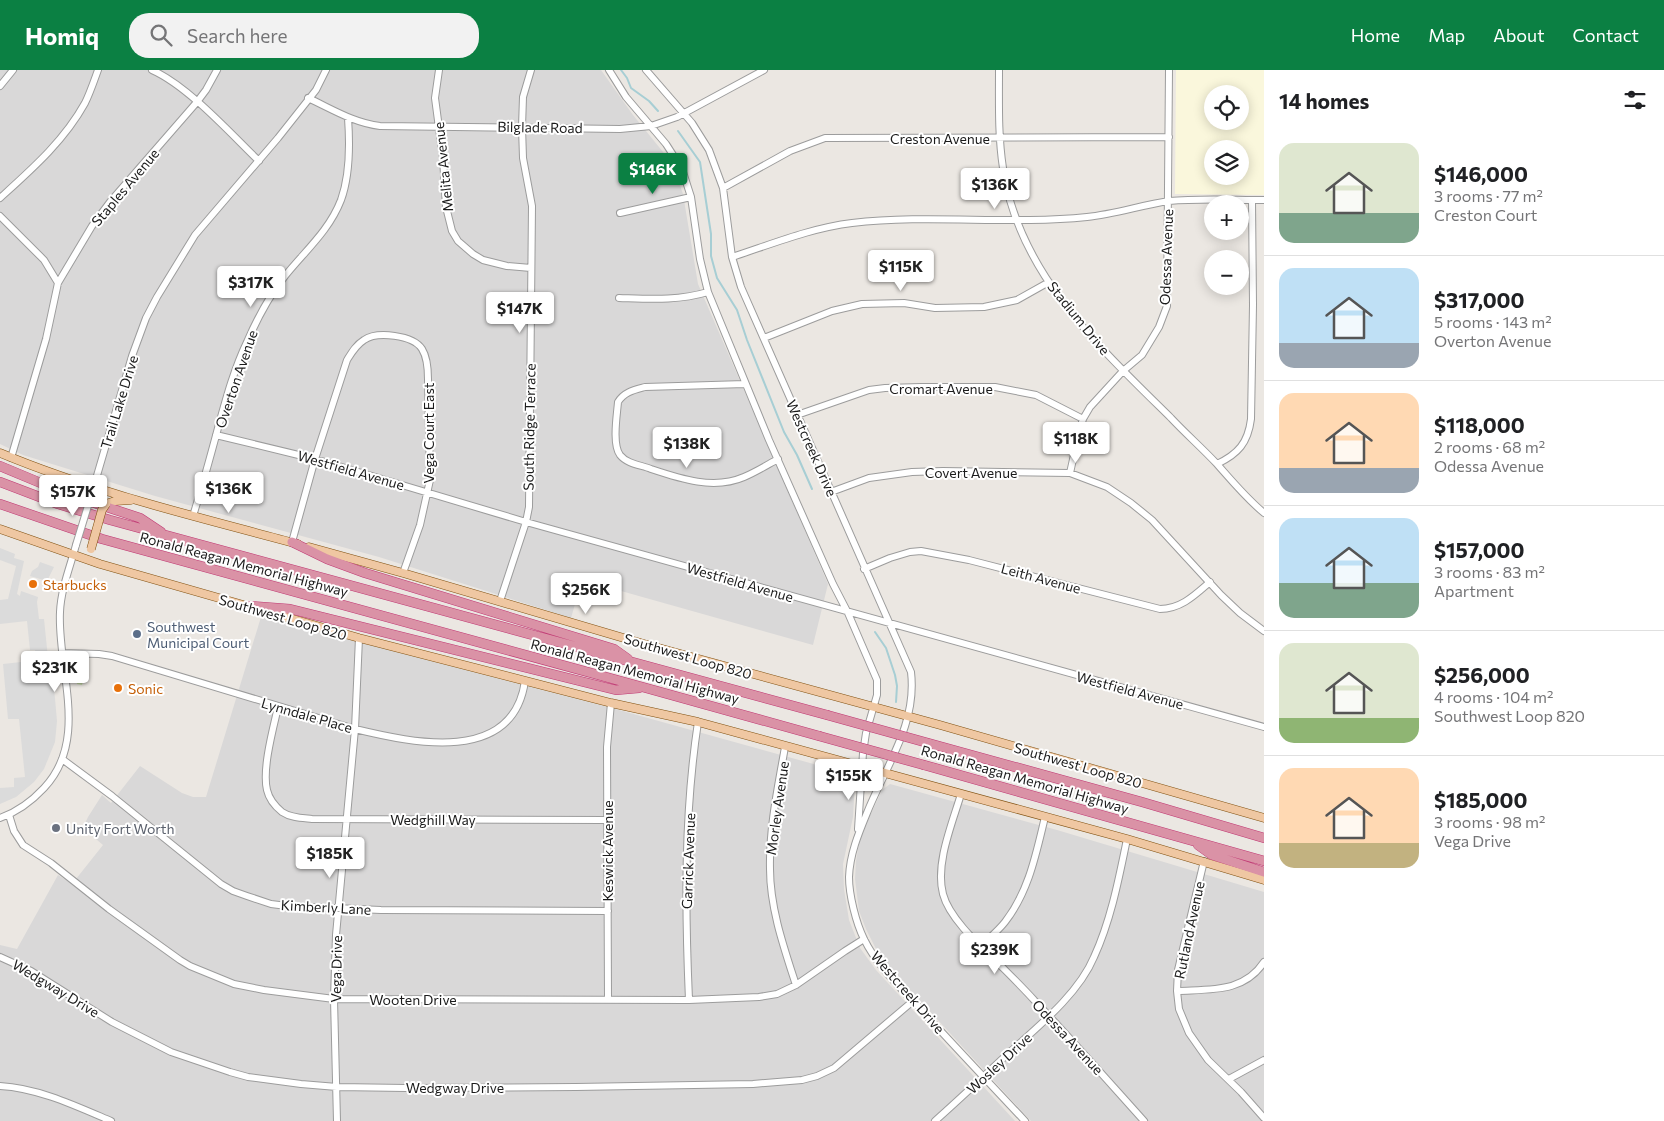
<!DOCTYPE html>
<html lang="en">
<head>
<meta charset="utf-8">
<style>
  :root { --surface:#fff; --page:#f2f2f2; --text:#202124; --muted:#757577; --line:#e0e0e0; --accent:#0b8043 }
  body { margin:0; font-family:Commissioner,sans-serif; background:var(--page); color:var(--text); height:100vh; display:flex; flex-direction:column; font-size:19px; white-space:nowrap }
  * { box-sizing:border-box; margin:0 }
  p { font-size:16px; color:var(--muted) }
  .icon { flex:none; width:28px; height:28px; fill:none; stroke:currentColor; stroke-width:2; stroke-linecap:round; stroke-linejoin:round }
  .map { position:relative; flex:1; overflow:hidden }
  .panel { display:flex; flex-direction:column; background:var(--surface); width:400px }
  .panel>* { flex:none }
  .fabs { position:absolute; left:1204px; top:15px; display:grid; gap:10px }
  .fabs a { display:grid; place-items:center; width:45px; height:45px; border-radius:50%; background:var(--surface); box-shadow:0 2px 12px #0003; font-size:25px }
  .price { position:absolute; translate:-50% -42px; padding:0 11px; border-radius:5px; background:#fff; color:#222; font-size:16px; line-height:32px; filter:drop-shadow(0 1px 2px #0008) }
  .price::after { content:''; position:absolute; left:50%; top:30px; width:15px; height:11px; margin-left:-8px; background:inherit; clip-path:polygon(0 0,100% 0,50% 100%) }
  .price.current { background:var(--accent); color:#fff }
  ul { padding:0; list-style:none }
  li { display:flex; align-items:center; gap:15px; height:125px; padding:0 15px }
  li+li { border-top:1px solid var(--line) }
  li span { display:grid; place-items:center; flex:none; width:140px; height:100px; border-radius:15px; color:#555 }
  li>.icon { margin-inline-start:auto }
  span .icon { width:60px; height:60px; fill:#fffc; stroke-width:1 }
  li b { font-size:21px }
  h2 { display:flex; justify-content:space-between; align-items:center; height:60px; padding:0 15px; font-size:21px }
  header { display:flex; align-items:center; gap:30px; box-sizing:border-box; height:70px; padding:0 25px; background:var(--accent); color:#fff }
  header strong { font-size:24px }
  nav { display:flex; gap:28px; margin-inline-start:auto; font-size:18px }
  .search { width:350px; height:45px; background:var(--page); display:flex; align-items:center; gap:12px; box-sizing:border-box; padding:0 18px; border-radius:20px; color:var(--muted); font-size:19px }
  main { display:flex; flex:1; min-height:0 }
  .map>svg:first-child { display:block }
</style>
</head>
<body>
<header>
<strong>Homiq</strong>
<div class="search"><svg class="icon" aria-label="search" viewBox="0 0 24 24"><circle cx="10" cy="10" r="6"/><path d="M15 15l6 6"/></svg>Search here</div>
<nav><a>Home</a><a>Map</a><a>About</a><a>Contact</a></nav>
</header>
<main>
<div class="map">
<svg width="1264" height="1051" viewBox="0 0 1264 1051">
  <rect width="100%" height="100%" fill="#ebe7e2"/>
  <!-- residential -->
  <path fill="#d9d8d8" d="M 0,0 L 601,0 L 633,45 L 672,93 L 683,124 L 698,214 L 828,514 L 813,575 L 582,510 L 571,548 L 379,487 L 155,426 L 23,385 L 0,374 Z
    M 261,547 L 619,640 L 846,703 L 855,712 L 853,747 L 843,794 L 844,819 L 849,850 L 860,878 L 876,900 L 1015,1051 L 0,1051 L 0,875 L 17,879 L 58,805 L 72,814 L 103,775 L 83,758 L 88,747 L 102,725 L 111,733 L 140,696 L 182,723 L 193,727 L 206,727 Z
    M 890,714 L 1057,760 L 1264,822 L 1264,1051 L 1031,1051 L 888,896 L 875,877 L 866,859 L 859,841 L 855,809 L 856,791 L 860,767 L 882,720 Z"/>
  <!-- education -->
  <path fill="#faf7dc" fill-rule="evenodd" d="M 1176,0 L 1264,0 L 1264,125 L 1175,124 ZM 1212,24 L 1240,24 L 1240,51 L 1212,51 ZM 1212,79 L 1240,79 L 1240,106 L 1212,106 Z"/>
  <!-- grass -->
  <path fill="#cbe0ad" d="M 87,590 L 82,615 L 77,614 L 74,591 Z"/>
  <!-- parking -->
  <path fill="#dbdbdb" d="M 0,478 L 15,484 L 14,488 L 24,491 L 17,524 L 20,526 L 21,521 L 38,527 L 37,532 L 39,549 L 44,549 L 48,588 L 36,589 L 35,580 L 30,580 L 27,551 L 0,554 L 0,530 L 8,529 L 16,496 L 0,490 Z
    M 40,492 L 54,497 L 47,511 L 30,506 L 32,501 L 38,497 Z
    M 30,591 L 34,596 L 52,595 L 57,651 L 55,672 L 44,699 L 34,712 L 16,727 L 0,734 L 0,718 L 14,717 L 14,708 L 25,707 L 19,649 L 8,649 L 3,594 Z"/>
  <g fill="none" stroke-linecap="round" stroke-linejoin="round">
    <!-- stream -->
    <path stroke="#a7ced4" stroke-width="2" d="M 621,0 L 627,8 L 631,18 L 649,31 L 658,41
      M 678,61 L 700,92 L 711,164 L 711,186 L 717,208 L 737,240 L 747,270 L 784,362 L 797,385 L 812,419
      M 875,562 L 886,578 L 895,605 L 897,616 L 896,632"/>
    <defs>
      <path id="minor" d="M 152,0 C 188,16 230,63 259,91
        M 439,0 L 435,28 L 443,88 L 446,137 L 452,161 L 458,171 L 473,184 L 483,190 L 507,196 L 531,198
        M 609,0 L 626,27 L 666,74 L 682,99 L 691,127 L 700,189 L 708,222 L 769,370 L 833,514 L 848,543 L 877,610 L 877,625 L 866,663 L 863,683 L 858,759
        M 646,0 L 692,53 L 709,80 L 723,118 L 732,187 L 741,217 L 911,602 C 917,652 888,693 869,738 C 860,760 850,782 849,807 C 849,825 856,853 864,869 C 878,898 905,922 926,945 C 959,981 992,1016 1025,1051
        M 999,0 C 999,33 998,66 1003,98 C 1018,203 1100,278 1171,348 C 1186,364 1202,378 1217,394 C 1232,411 1246,428 1264,443
        M 0,16 L 13,0
        M 308,28 C 332,39 354,53 380,56 L 620,59 L 651,56 L 677,47 L 764,0
        M 723,118 L 790,81 L 825,68 L 1169,67
        M 0,128 C 32,99 64,71 85,33 C 90,23 94,11 98,0
        M 620,143 L 691,127
        M 0,146 L 44,190 L 58,213
        M 732,187 C 772,174 811,158 852,153 C 930,144 1009,155 1087,147 C 1115,144 1142,135 1169,131 C 1200,128 1233,130 1264,130
        M 619,228 C 651,229 677,231 708,222
        M 764,268 L 832,241 L 862,234 L 904,233 L 935,238 L 984,237 L 1017,230 L 1049,212
        M 745,314 L 645,317 C 634,320 624,322 618,332 C 617,345 612,374 620,385 C 627,394 641,395 651,399 C 681,409 714,420 744,407 C 756,402 767,395 778,389
        M 797,345 L 869,320 L 885,318 L 921,317 L 995,317 L 1036,325 L 1083,349
        M 216,365 L 315,389 L 526,452 L 1264,657
        M 11,388 L 46,269 L 58,213 L 92,156 L 110,132 L 197,32 L 206,20 L 217,0
        M 1217,394 C 1238,384 1248,373 1251,349 L 1253,235 L 1252,130
        M 1070,403 L 1079,362 L 1083,349 L 1090,337 L 1123,301 L 1142,285 L 1159,257 L 1167,236 L 1169,0
        M 831,422 L 869,408 L 912,402 L 943,401 L 1070,403 L 1107,417 L 1131,433 L 1152,450 L 1221,525 L 1240,543 L 1264,561
        M 91,426 L 132,286 L 146,248 L 157,227 L 195,165 L 278,68 L 316,20 L 326,0
        M 193,446 C 202,417 210,388 218,358 C 226,329 234,299 247,272 C 257,249 269,226 285,206 C 305,181 329,161 341,130 C 350,105 350,75 348,48
        M 292,472 L 315,389 L 347,290 C 352,282 356,275 364,270 C 377,261 413,265 422,279 C 427,287 428,299 428,309 L 430,410 L 420,455 L 403,503
        M 864,499 L 890,488 L 910,482 L 921,481 L 969,490 L 1160,539 C 1181,539 1195,525 1210,512
        M 500,531 L 526,452 L 529,437 L 532,136 L 523,88 L 522,57 L 523,27 L 531,0
        M 62,583 L 99,584 L 112,586 L 355,659 C 413,673 513,695 525,611
        M 278,637 C 273,659 262,699 267,720 C 269,729 276,737 282,742 C 291,748 302,748 312,749 L 607,750
        M 785,677 C 778,717 769,758 770,799 C 770,838 784,878 796,915
        M 62,689 L 112,726 L 221,814 L 233,821 L 247,826 L 271,834 L 287,836 L 381,840 L 608,841
        M 961,724 C 952,754 935,794 943,824 C 950,851 986,881 1005,900 C 1015,910 1025,920 1034,930 C 1072,970 1108,1011 1144,1051
        M 9,745 L 14,761 L 23,775 L 51,793 L 109,839 L 180,890 L 190,896 L 234,914 L 264,920 L 334,929 L 689,930 L 759,927 L 777,924 L 796,915 L 845,881 L 864,869
        M 0,748 C 17,742 31,732 44,718 C 90,669 57,600 60,542 C 61,519 70,497 76,475
        M 1204,791 L 1178,900 L 1177,921 L 1179,939 L 1189,963 L 1208,990 L 1241,1022 L 1264,1048
        M 980,877 C 988,869 998,861 1005,852 C 1029,821 1036,784 1045,747
        M 0,887 L 31,901 L 112,952 L 171,982 L 230,1002 L 248,1007 L 301,1014 L 337,1017 L 406,1018 L 576,1017 L 753,1014 L 802,1010 L 817,1006 L 834,998 L 913,931
        M 1177,921 C 1210,919 1244,923 1264,892
        M 608,930 L 607,677 L 611,633
        M 689,930 C 685,838 684,744 698,652
        M 1229,1009 L 1264,990
        M 0,1016 C 38,1018 76,1036 111,1051
        M 337,1051 L 334,929 L 336,865 L 355,659 L 359,568
        M 935,1051 C 961,1028 986,1004 1011,981 C 1040,955 1079,923 1094,887 C 1111,850 1119,808 1127,769"/>
      <path id="major" d="M 0,383 C 96,423 198,447 298,474
        M 106,434 L 115,431 L 131,430
        M 0,459 L 100,494 L 359,568 L 611,633 L 698,652 L 1127,769 L 1264,810
        M 309,477 L 403,503 L 644,574 L 940,655 L 1264,748"/>
      <path id="highway" d="M 0,396 L 67,424 L 140,448 L 161,462
        M 0,412 L 58,434 L 110,450 L 827,645
        M 0,434 L 102,469 L 646,618 L 819,666
        M 292,472 L 327,489 L 365,503 L 614,579 L 628,589
        M 250,536 L 290,539 L 616,620 L 639,618
        M 928,673 L 1142,732 L 1264,768
        M 924,695 L 1264,791
        M 1198,775 L 1212,785 L 1264,802"/>
    </defs>
    <!-- minor casing -->
    <use href="#minor" stroke="#9c9c9c" stroke-width="8"/>
    <!-- major casing -->
    <use href="#major" stroke="#805111" stroke-width="9"/>
    <!-- highway casing -->
    <use href="#highway" stroke="#c03873" stroke-width="10"/>
    <!-- minor -->
    <use href="#minor" stroke="#fff" stroke-width="6"/>
    <!-- major -->
    <use href="#major" stroke="#efc7a2" stroke-width="8"/>
    <!-- highway -->
    <use href="#highway" stroke="#da92a6" stroke-width="9"/>
    <defs>
      <path id="minor-bridge" d="M 76,475 L 91,426"/>
      <path id="major-bridge" d="M 91,479 L 102,440 L 106,434"/>
      <path id="highway-bridge" d="M 827,645 L 928,673
        M 819,666 L 924,695"/>
    </defs>
    <!-- minor-bridge casing -->
    <use href="#minor-bridge" stroke="#9c9c9c" stroke-width="8" stroke-linecap="butt"/>
    <!-- major-bridge casing -->
    <use href="#major-bridge" stroke="#805111" stroke-width="9" stroke-linecap="butt"/>
    <!-- highway-bridge casing -->
    <use href="#highway-bridge" stroke="#c03873" stroke-width="10" stroke-linecap="butt"/>
    <!-- minor-bridge -->
    <use href="#minor-bridge" stroke="#fff" stroke-width="6"/>
    <!-- major-bridge -->
    <use href="#major-bridge" stroke="#efc7a2" stroke-width="8"/>
    <!-- highway-bridge -->
    <use href="#highway-bridge" stroke="#da92a6" stroke-width="9"/>
  </g>
  <!-- markers -->
  <g fill="#e8710a" stroke="#fff" stroke-width="2">
    <circle cx="33" cy="514" r="5"/>
    <circle cx="118" cy="618" r="5"/>
  </g>
  <circle fill="#5c6f8a" stroke="#fff" stroke-width="2" cx="137" cy="564" r="5"/>
  <circle fill="#6b7280" stroke="#fff" stroke-width="2" cx="56" cy="758" r="5"/>
  <g text-anchor="middle" dominant-baseline="central" stroke-width="4" stroke-linejoin="round" paint-order="stroke">
    <!-- street labels -->
    <g font-size="14" fill="#1b1b1b" stroke="#fff">
      <text transform="translate(540 57) rotate(1)">Bilglade Road</text>
      <text x="940" y="68">Creston Avenue</text>
      <text transform="translate(443 97) rotate(-96)">Melita Avenue</text>
      <text transform="translate(125 117) rotate(-50)">Staples Avenue</text>
      <text transform="translate(1166 187) rotate(-88)">Odessa Avenue</text>
      <text transform="translate(1079 248) rotate(51)">Stadium Drive</text>
      <text transform="translate(236 309) rotate(-71)">Overton Avenue</text>
      <text x="941" y="318">Cromart Avenue</text>
      <text transform="translate(119 332) rotate(-73)">Trail Lake Drive</text>
      <text transform="translate(529 357) rotate(-89)">South Ridge Terrace</text>
      <text transform="translate(428 363) rotate(-90)">Vega Court East</text>
      <text transform="translate(812 378) rotate(66)">Westcreek Drive</text>
      <text transform="translate(351 400) rotate(16)">Westfield Avenue</text>
      <text x="971" y="402">Covert Avenue</text>
      <text transform="translate(244 494) rotate(15)">Ronald Reagan Memorial Highway</text>
      <text transform="translate(1041 508) rotate(15)">Leith Avenue</text>
      <text transform="translate(740 512) rotate(16)">Westfield Avenue</text>
      <text transform="translate(283 547) rotate(16)">Southwest Loop 820</text>
      <text transform="translate(688 586) rotate(16)">Southwest Loop 820</text>
      <text transform="translate(635 601) rotate(15)">Ronald Reagan Memorial Highway</text>
      <text transform="translate(1130 620) rotate(15)">Westfield Avenue</text>
      <text transform="translate(307 645) rotate(16)">Lynndale Place</text>
      <text transform="translate(1078 695) rotate(16)">Southwest Loop 820</text>
      <text transform="translate(1025 709) rotate(16)">Ronald Reagan Memorial Highway</text>
      <text transform="translate(777 738) rotate(-82)">Morley Avenue</text>
      <text x="433" y="749">Wedghill Way</text>
      <text transform="translate(607 781) rotate(-90)">Keswick Avenue</text>
      <text transform="translate(688 791) rotate(-88)">Garrick Avenue</text>
      <text transform="translate(326 837) rotate(3)">Kimberly Lane</text>
      <text transform="translate(1189 860) rotate(-78)">Rutland Avenue</text>
      <text transform="translate(336 899) rotate(-89)">Vega Drive</text>
      <text transform="translate(56 918) rotate(31)">Wedgway Drive</text>
      <text transform="translate(908 922) rotate(49)">Westcreek Drive</text>
      <text x="413" y="929">Wooten Drive</text>
      <text transform="translate(1068 967) rotate(47)">Odessa Avenue</text>
      <text transform="translate(999 993) rotate(-43)">Wosley Drive</text>
      <text x="455" y="1017">Wedgway Drive</text>
    </g>
    <!-- food labels -->
    <g font-size="14" fill="#c56008" stroke="#fff" text-anchor="start">
      <text x="43" y="514">Starbucks</text>
      <text x="128" y="618">Sonic</text>
    </g>
    <!-- service labels -->
    <g font-size="14" fill="#4e5e75" stroke="#fff" text-anchor="start">
      <text x="147" y="556">Southwest<tspan x="147" dy="16">Municipal Court</tspan></text>
    </g>
    <!-- worship labels -->
    <g font-size="14" fill="#5b616d" stroke="#fff" text-anchor="start">
      <text x="66" y="758">Unity Fort Worth</text>
    </g>
  </g>
</svg>
<div class="fabs">
<a><svg class="icon" aria-label="locate" viewBox="0 0 24 24"><circle cx="12" cy="12" r="6"/><path d="M12 2v4M12 18v4M2 12h4M18 12h4"/></svg></a>
<a><svg class="icon" aria-label="layers" viewBox="0 0 24 24"><path d="M12 4l9 5-9 5-9-5zM3 14l9 5 9-5"/></svg></a>
<a>+</a>
<a>−</a>
</div>
<b class="price current" style="left:653px;top:125px">$146K</b>
<b class="price" style="left:995px;top:140px">$136K</b>
<b class="price" style="left:901px;top:222px">$115K</b>
<b class="price" style="left:251px;top:238px">$317K</b>
<b class="price" style="left:520px;top:264px">$147K</b>
<b class="price" style="left:1076px;top:394px">$118K</b>
<b class="price" style="left:687px;top:399px">$138K</b>
<b class="price" style="left:229px;top:444px">$136K</b>
<b class="price" style="left:73px;top:447px">$157K</b>
<b class="price" style="left:586px;top:545px">$256K</b>
<b class="price" style="left:55px;top:623px">$231K</b>
<b class="price" style="left:849px;top:731px">$155K</b>
<b class="price" style="left:330px;top:809px">$185K</b>
<b class="price" style="left:995px;top:905px">$239K</b>
</div>
<section class="panel">
<h2>14 homes<svg class="icon" aria-label="filters" viewBox="0 0 24 24"><path d="M4 7h16M4 17h16"/><circle cx="9" cy="7" r="2"/><circle cx="15" cy="17" r="2"/></svg></h2>
<ul>
<li><span style="background:linear-gradient(#dfe7d0 70%,#7fa58c 0)"><svg class="icon" aria-label="home" viewBox="0 0 24 24"><path d="M3 11l9-7 9 7M6 9v11h12V9"/></svg></span><div><b>$146,000</b><p>3 rooms · 77 m²</p><p>Creston Court</p></div></li>
<li><span style="background:linear-gradient(#bfe0f5 75%,#9aa5b1 0)"><svg class="icon" aria-label="home" viewBox="0 0 24 24"><path d="M3 11l9-7 9 7M6 9v11h12V9"/></svg></span><div><b>$317,000</b><p>5 rooms · 143 m²</p><p>Overton Avenue</p></div></li>
<li><span style="background:linear-gradient(#ffd9b3 75%,#9aa5b1 0)"><svg class="icon" aria-label="home" viewBox="0 0 24 24"><path d="M3 11l9-7 9 7M6 9v11h12V9"/></svg></span><div><b>$118,000</b><p>2 rooms · 68 m²</p><p>Odessa Avenue</p></div></li>
<li><span style="background:linear-gradient(#bfe0f5 65%,#7fa58c 0)"><svg class="icon" aria-label="home" viewBox="0 0 24 24"><path d="M3 11l9-7 9 7M6 9v11h12V9"/></svg></span><div><b>$157,000</b><p>3 rooms · 83 m²</p><p>Apartment</p></div></li>
<li><span style="background:linear-gradient(#dfe7d0 75%,#8fb573 0)"><svg class="icon" aria-label="home" viewBox="0 0 24 24"><path d="M3 11l9-7 9 7M6 9v11h12V9"/></svg></span><div><b>$256,000</b><p>4 rooms · 104 m²</p><p>Southwest Loop 820</p></div></li>
<li><span style="background:linear-gradient(#ffd9b3 75%,#c2b280 0)"><svg class="icon" aria-label="home" viewBox="0 0 24 24"><path d="M3 11l9-7 9 7M6 9v11h12V9"/></svg></span><div><b>$185,000</b><p>3 rooms · 98 m²</p><p>Vega Drive</p></div></li>
</ul>
</section>
</main>
</body>
</html>
